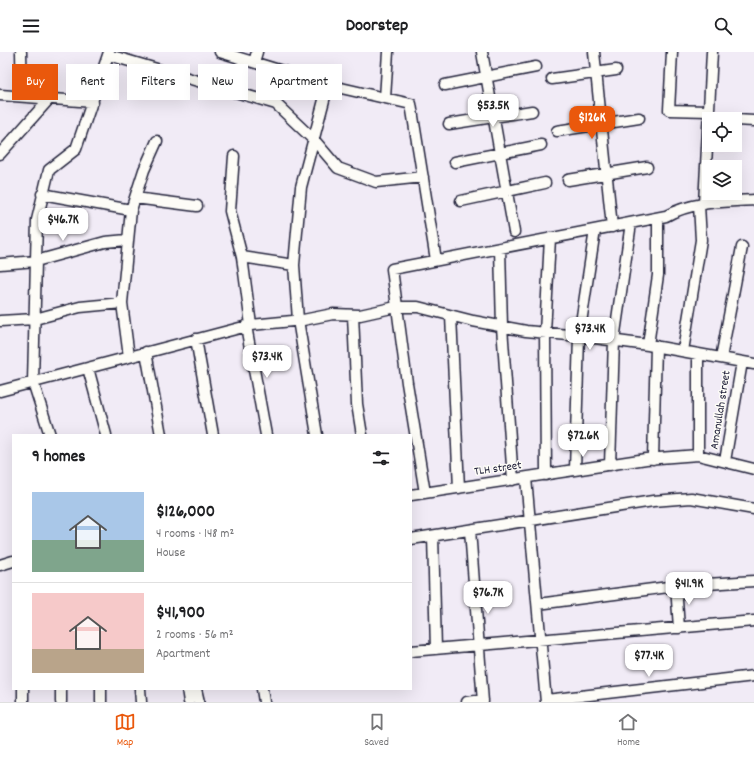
<!DOCTYPE html>
<html lang="en">
<head>
<meta charset="utf-8">
<style>
  :root { --surface:#fff; --page:#f6f6f6; --text:#202124; --muted:#757577; --line:#e0e0e0; --accent:#ea580c }
  body { margin:0; font-family:Dekko,sans-serif; background:var(--page); color:var(--text); height:100vh; display:flex; flex-direction:column; font-size:15px; white-space:nowrap }
  * { box-sizing:border-box; margin:0 }
  p { font-size:13px; color:var(--muted) }
  .icon { flex:none; width:22px; height:22px; fill:none; stroke:currentColor; stroke-width:2; stroke-linecap:round; stroke-linejoin:round }
  .map { position:relative; flex:1; overflow:hidden }
  .drawer { position:absolute; left:12px; top:382px; width:400px; height:256px; display:flex; flex-direction:column; background:var(--surface); border-radius:0px; box-shadow:0 4px 16px #0002 }
  .drawer>* { flex:none }
  .hud { position:absolute; left:12px; top:12px; width:400px; height:36px; display:flex; gap:8px }
  .fabs { position:absolute; left:702px; top:60px; display:grid; gap:8px }
  .fabs a { display:grid; place-items:center; width:40px; height:40px; border-radius:0px; background:var(--surface); box-shadow:0 4px 16px #0002; font-size:20px }
  .price { position:absolute; translate:-50% -34px; padding:0 9px; border-radius:8px; background:#fff; color:#222; font-size:13px; line-height:26px; filter:drop-shadow(0 1px 2px #0008) }
  .price::after { content:''; position:absolute; left:50%; top:24px; width:12px; height:9px; margin-left:-6px; background:inherit; clip-path:polygon(0 0,100% 0,50% 100%) }
  .price.current { background:var(--accent); color:#fff }
  ul { padding:0; list-style:none }
  li { display:flex; align-items:center; gap:12px; height:100px; padding:0 20px }
  li+li { border-top:1px solid var(--line) }
  li span { display:grid; place-items:center; flex:none; width:112px; height:80px; border-radius:0px; color:#555 }
  li>.icon { margin-inline-start:auto }
  span .icon { width:48px; height:48px; fill:#fffc; stroke-width:1 }
  li b { font-size:17px }
  h2 { display:flex; justify-content:space-between; align-items:center; height:48px; padding:0 20px; font-size:17px }
  .chip { padding:0 14px; border-radius:0px; background:var(--surface); box-shadow:0 4px 16px #0002; font-size:14px; line-height:36px }
  .chip.current { background:var(--accent); color:#fff }
  header { display:flex; justify-content:space-between; align-items:center; height:52px; padding:0 20px; background:var(--surface); font-size:18px; font-weight:800 }
  .dock { display:flex; justify-content:space-around; align-items:center; height:56px; border-top:1px solid var(--line); background:var(--surface); font-size:11px; color:var(--muted) }
  .dock a { display:grid; justify-items:center; gap:2px }
  .dock .current { color:var(--accent) }
  .map>svg:first-child { display:block }
</style>
</head>
<body>
<header><svg class="icon" aria-label="menu" viewBox="0 0 24 24"><path d="M4 6h16M4 12h16M4 18h16"/></svg>Doorstep<svg class="icon" aria-label="search" viewBox="0 0 24 24"><circle cx="10" cy="10" r="6"/><path d="M15 15l6 6"/></svg></header>
<div class="map">
<svg width="754" height="650" viewBox="0 0 754 650">
  <rect width="100%" height="100%" fill="#f1ebf6"/>
  <filter id="ink" filterUnits="userSpaceOnUse"><feTurbulence type="fractalNoise" baseFrequency=".025" numOctaves="2"/><feDisplacementMap in="SourceGraphic" scale="8" xChannelSelector="R" yChannelSelector="G"/><feConvolveMatrix kernelMatrix="1 2 1 2 8 2 1 2 1" color-interpolation-filters="sRGB"/></filter>
  <g filter="url(#ink)">
    <g fill="none" stroke-linecap="round" stroke-linejoin="round">
      <defs>
        <path id="minor" d="M 21,0 L 22,43
          M 220,0 L 328,33 L 411,52 L 436,208
          M 482,0 L 514,180
          M 594,0 L 612,175
          M 672,0 L 669,58 L 708,59
          M 109,3 L 276,52 L 315,89 L 338,116 L 376,130 L 423,125
          M 254,10 L 257,0
          M 552,27 L 616,18
          M 445,33 L 536,15
          M 234,40 L 242,7
          M 0,43 L 93,50
          M 385,46 L 388,0
          M 735,68 L 754,69
          M 449,72 L 532,59
          M 557,79 L 639,66
          M 0,102 L 51,45
          M 234,104 L 230,159 L 242,205 L 251,273
          M 455,110 L 541,93
          M 568,128 L 647,115
          M 42,142 L 131,158
          M 135,146 L 197,154
          M 461,149 L 545,131
          M 704,152 L 712,0
          M 500,196 L 502,275 L 513,428
          M 242,205 L 294,213
          M 0,212 L 36,209 L 105,190 L 127,188
          M 353,263 L 357,352 L 362,383
          M 451,264 L 459,436
          M 0,269 L 35,267 L 80,255 L 122,251
          M 246,274 L 266,383
          M 196,287 L 213,383
          M 648,293 L 658,223 L 658,166
          M 683,299 L 701,188 L 699,153
          M 146,300 L 161,383
          M 129,305 L 122,251 L 131,158 L 144,118 L 157,89
          M 721,306 L 742,195
          M 88,316 L 106,383
          M 0,339 L 251,273 L 303,268 L 333,262 L 360,263 L 396,255 L 418,255 L 473,269 L 526,279 L 579,284 L 648,293 L 754,312
          M 50,383 L 33,330 L 37,168 L 49,118 L 76,97 L 109,0
          M 317,383 L 298,268 L 294,213 L 301,135 L 328,33
          M 698,403 L 698,302
          M 653,407 L 656,294
          M 725,409 L 742,310
          M 610,413 L 614,288 L 631,171
          M 575,418 L 579,284 L 595,178
          M 546,423 L 545,281 L 550,186
          M 526,426 L 546,650
          M 425,441 L 407,331 L 392,217 L 666,164 C 693,149 724,150 754,148
          M 411,443 L 646,407 L 698,403 L 754,417
          M 470,478 L 483,650
          M 433,484 L 436,597
          M 411,487 L 653,449 L 691,446 L 754,457
          M 0,513 L 13,509
          M 676,534 L 679,576
          M 538,552 L 676,534 L 754,529
          M 411,599 L 754,569
          M 23,637 L 23,650
          M 61,637 L 61,650
          M 101,637 L 101,650
          M 140,637 L 141,650
          M 187,637 L 189,650
          M 196,637 L 199,650
          M 262,637 L 264,650
          M 546,648 L 754,624
          M 467,650 L 483,648"/>
      </defs>
      <!-- minor casing -->
      <use href="#minor" stroke="#22223b" stroke-width="13"/>
      <!-- minor -->
      <use href="#minor" stroke="#fdfcf7" stroke-width="10"/>
    </g>
  </g>
  <g text-anchor="middle" dominant-baseline="central" stroke-width="3" stroke-linejoin="round" paint-order="stroke">
    <!-- street labels -->
    <g font-size="12" fill="#22223b" stroke="#fdfcf7">
      <text transform="translate(721 358) rotate(-81)">Amanullah street</text>
      <text transform="translate(498 417) rotate(-8)">TLH street</text>
    </g>
  </g>
</svg>
<div class="fabs">
<a><svg class="icon" aria-label="locate" viewBox="0 0 24 24"><circle cx="12" cy="12" r="6"/><path d="M12 2v4M12 18v4M2 12h4M18 12h4"/></svg></a>
<a><svg class="icon" aria-label="layers" viewBox="0 0 24 24"><path d="M12 4l9 5-9 5-9-5zM3 14l9 5 9-5"/></svg></a>
</div>
<b class="price" style="left:493px;top:76px">$53.5K</b>
<b class="price current" style="left:592px;top:88px">$126K</b>
<b class="price" style="left:63px;top:190px">$46.7K</b>
<b class="price" style="left:590px;top:299px">$73.4K</b>
<b class="price" style="left:267px;top:327px">$73.4K</b>
<b class="price" style="left:583px;top:406px">$72.6K</b>
<b class="price" style="left:689px;top:554px">$41.9K</b>
<b class="price" style="left:488px;top:563px">$76.7K</b>
<b class="price" style="left:649px;top:626px">$77.4K</b>
<div class="hud">
<a class="chip current">Buy</a>
<a class="chip">Rent</a>
<a class="chip">Filters</a>
<a class="chip">New</a>
<a class="chip">Apartment</a>
</div>
<section class="drawer">
<h2>9 homes<svg class="icon" aria-label="filters" viewBox="0 0 24 24"><path d="M4 7h16M4 17h16"/><circle cx="9" cy="7" r="2"/><circle cx="15" cy="17" r="2"/></svg></h2>
<ul>
<li><span style="background:linear-gradient(#a9c7e8 60%,#7fa58c 0)"><svg class="icon" aria-label="home" viewBox="0 0 24 24"><path d="M3 11l9-7 9 7M6 9v11h12V9"/></svg></span><div><b>$126,000</b><p>4 rooms · 148 m²</p><p>House</p></div></li>
<li><span style="background:linear-gradient(#f6c9c9 70%,#b9a48a 0)"><svg class="icon" aria-label="home" viewBox="0 0 24 24"><path d="M3 11l9-7 9 7M6 9v11h12V9"/></svg></span><div><b>$41,900</b><p>2 rooms · 56 m²</p><p>Apartment</p></div></li>
</ul>
</section>
</div>
<nav class="dock">
<a class="current"><svg class="icon" aria-label="map" viewBox="0 0 24 24"><path d="M3 6l6-2 6 2 6-2v14l-6 2-6-2-6 2zM9 4v14M15 6v14"/></svg>Map</a>
<a><svg class="icon" aria-label="saved" viewBox="0 0 24 24"><path d="M7 4h10v16l-5-4-5 4z"/></svg>Saved</a>
<a><svg class="icon" aria-label="home" viewBox="0 0 24 24"><path d="M3 11l9-7 9 7M6 9v11h12V9"/></svg>Home</a>
</nav>
</body>
</html>
